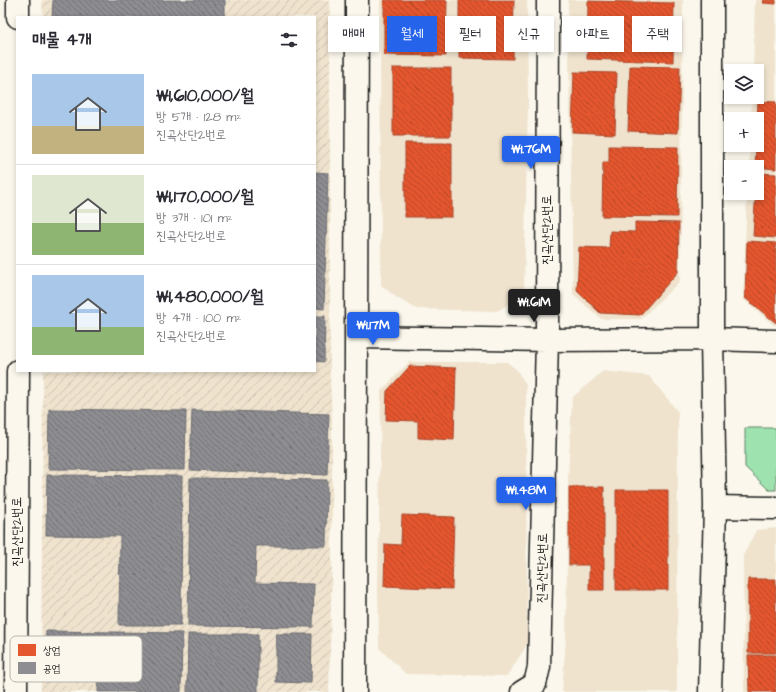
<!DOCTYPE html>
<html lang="ko">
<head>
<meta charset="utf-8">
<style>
  :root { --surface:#fff; --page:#f2f2f3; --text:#2b2b33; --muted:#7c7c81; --line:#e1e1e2; --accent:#2563eb }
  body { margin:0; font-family:"Architects Daughter","Poor Story",sans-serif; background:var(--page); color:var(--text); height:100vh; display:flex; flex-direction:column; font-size:15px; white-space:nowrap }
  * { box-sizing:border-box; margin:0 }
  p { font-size:13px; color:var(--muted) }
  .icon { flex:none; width:22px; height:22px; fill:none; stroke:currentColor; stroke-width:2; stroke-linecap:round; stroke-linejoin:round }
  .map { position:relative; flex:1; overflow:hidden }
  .sheet { position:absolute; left:16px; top:16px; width:300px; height:356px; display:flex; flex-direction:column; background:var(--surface); border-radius:0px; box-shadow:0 2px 6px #0003 }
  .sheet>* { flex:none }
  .hud { position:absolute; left:328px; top:16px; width:380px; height:36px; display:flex; gap:8px }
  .tools { position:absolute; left:724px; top:64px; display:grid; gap:8px }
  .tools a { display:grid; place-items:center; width:40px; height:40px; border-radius:0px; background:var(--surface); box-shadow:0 2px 6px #0003; font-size:20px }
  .price { position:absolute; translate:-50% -34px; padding:0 9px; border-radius:4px; background:var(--accent); color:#fff; font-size:13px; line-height:26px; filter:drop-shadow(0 1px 2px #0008) }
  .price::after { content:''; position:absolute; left:50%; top:24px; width:12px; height:9px; margin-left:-6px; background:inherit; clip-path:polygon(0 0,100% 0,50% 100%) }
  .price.on { background:#222; color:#fff }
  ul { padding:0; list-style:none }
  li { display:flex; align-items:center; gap:12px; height:100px; padding:0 16px }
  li+li { border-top:1px solid var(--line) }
  li span { display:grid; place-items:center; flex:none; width:112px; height:80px; border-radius:0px; color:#555 }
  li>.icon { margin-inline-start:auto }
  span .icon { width:48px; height:48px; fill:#fffc; stroke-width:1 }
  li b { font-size:17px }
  h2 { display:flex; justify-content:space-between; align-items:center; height:48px; padding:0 16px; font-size:17px }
  .tag { padding:0 14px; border-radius:0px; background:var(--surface); box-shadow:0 2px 6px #0003; font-size:14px; line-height:36px }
  .tag.on { background:var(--accent); color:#fff }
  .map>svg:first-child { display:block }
</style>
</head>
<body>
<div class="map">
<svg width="776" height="692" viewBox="0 0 776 692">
  <defs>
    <pattern id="industrial-furrows" width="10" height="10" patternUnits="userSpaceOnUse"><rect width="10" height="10" fill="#efe3ce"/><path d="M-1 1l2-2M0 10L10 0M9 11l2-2" fill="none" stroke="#ccc2b0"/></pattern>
    <pattern id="shops-back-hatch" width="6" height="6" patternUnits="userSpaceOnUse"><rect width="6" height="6" fill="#e4572e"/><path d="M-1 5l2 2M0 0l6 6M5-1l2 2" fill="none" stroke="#b84726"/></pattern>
    <pattern id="industry-back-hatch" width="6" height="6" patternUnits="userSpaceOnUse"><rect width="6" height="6" fill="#8d8d92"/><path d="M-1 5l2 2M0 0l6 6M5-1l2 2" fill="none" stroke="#727276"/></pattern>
  </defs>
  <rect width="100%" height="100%" fill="#fbf7ec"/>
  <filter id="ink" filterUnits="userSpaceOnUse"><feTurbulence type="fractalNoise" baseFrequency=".025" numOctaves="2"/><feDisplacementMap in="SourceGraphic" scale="8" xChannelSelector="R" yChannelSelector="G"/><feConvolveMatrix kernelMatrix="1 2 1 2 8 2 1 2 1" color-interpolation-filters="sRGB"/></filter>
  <g filter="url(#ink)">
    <!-- built -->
    <path fill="#efe3ce" d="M 380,0 L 527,0 L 528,103 L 524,291 L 506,306 L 497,311 L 417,309 L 397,298 L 381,285 Z
      M 568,0 L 683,0 L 680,281 L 641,319 L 601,319 L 573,294 Z
      M 755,0 L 776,0 L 776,325 L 774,325 L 743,299 L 747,193 L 757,193 L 757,167 L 749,167 L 750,145 L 757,145 L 757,119 L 751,119 L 752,97 L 757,97 L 757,71 L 753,71 Z
      M 409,362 L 507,362 L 517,370 L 526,385 L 527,645 L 507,676 L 406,674 L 379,648 L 378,589 L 381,391 Z
      M 603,371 L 649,376 L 678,412 L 677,692 L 562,692 L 566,637 L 568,477 L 572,398 Z
      M 776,528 L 776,692 L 744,692 L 743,556 L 756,530 Z"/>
    <!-- industrial -->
    <path fill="url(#industrial-furrows)" d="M 42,0 L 330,0 L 330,377 L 332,418 L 332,559 L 329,692 L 41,692 L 43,371 L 315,371 L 315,17 L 43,17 Z"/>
    <!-- green -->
    <path fill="#9ee3af" stroke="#5d8066" d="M 745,428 L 776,428 L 776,490 L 769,490 L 745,467 Z"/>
    <!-- shops -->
    <path fill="url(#shops-back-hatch)" stroke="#a84529" d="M 384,0 L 447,0 L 446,56 L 384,55 Z
      M 459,0 L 514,0 L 513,59 L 459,58 Z
      M 763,0 L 776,0 L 776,4 L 763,3 Z
      M 588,1 L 674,3 L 673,62 L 587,59 Z
      M 630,66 L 680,67 L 678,133 L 628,131 Z
      M 393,68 L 451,68 L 451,136 L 393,136 Z
      M 574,72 L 617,73 L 615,134 L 572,132 Z
      M 758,101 L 776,102 L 776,169 L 755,167 Z
      M 405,143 L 452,143 L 452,217 L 405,217 Z
      M 609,146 L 678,147 L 677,217 L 602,216 L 603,162 L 609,162 Z
      M 757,173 L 776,174 L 776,238 L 753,236 Z
      M 635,222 L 679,223 L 678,272 L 640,315 L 600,313 L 577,291 L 579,247 L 609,248 L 610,231 L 635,232 Z
      M 747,241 L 776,243 L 776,323 L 745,298 Z
      M 410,366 L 456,368 L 454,440 L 418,438 L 418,421 L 386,420 L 387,391 Z
      M 569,487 L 604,487 L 604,590 L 589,590 L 589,565 L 569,565 Z
      M 616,490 L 668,490 L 668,590 L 616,590 Z
      M 402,515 L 454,517 L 452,589 L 384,586 L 385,544 L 401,545 Z
      M 748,579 L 776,579 L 776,653 L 748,653 Z
      M 748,655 L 776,655 L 776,692 L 749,692 Z"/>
    <!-- industry -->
    <path fill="url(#industry-back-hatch)" stroke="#6b6b6f" d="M 53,0 L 225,0 L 225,17 L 52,17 Z
      M 315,172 L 328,173 L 324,309 L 315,308 Z
      M 315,316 L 325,316 L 324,362 L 315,361 Z
      M 49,409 L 186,411 L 185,470 L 48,469 Z
      M 192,410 L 329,414 L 327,475 L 190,470 Z
      M 47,475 L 182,476 L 181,625 L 119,625 L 120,536 L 46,535 Z
      M 190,478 L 327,480 L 326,546 L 256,546 L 255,583 L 314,584 L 313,627 L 188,626 Z
      M 46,631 L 182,633 L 181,692 L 98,692 L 98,666 L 45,665 Z
      M 188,634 L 258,634 L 258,692 L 187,692 Z
      M 276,634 L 312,634 L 311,683 L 276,682 Z"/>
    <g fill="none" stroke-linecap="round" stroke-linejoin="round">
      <defs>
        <path id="minor" d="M 18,17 L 18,0
          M 356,337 L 547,340 L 712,339 L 776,341
          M 715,507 L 776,508
          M 16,692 L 18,371
          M 355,692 L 357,0
          M 522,692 L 535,684 L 539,667 L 547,340 L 548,0
          M 710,692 L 715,507 L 712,339 L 712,0"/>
      </defs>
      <!-- minor casing -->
      <use href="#minor" stroke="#1c1c1c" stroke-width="25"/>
      <!-- minor -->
      <use href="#minor" stroke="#fbf7ec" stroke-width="22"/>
    </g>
  </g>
  <g text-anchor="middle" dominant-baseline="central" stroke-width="4" stroke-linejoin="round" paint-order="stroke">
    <!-- street labels -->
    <g font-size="13" fill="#1c1c1c" stroke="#fbf7ec">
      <text transform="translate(547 230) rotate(-90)">진곡산단2번로</text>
      <text transform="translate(17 532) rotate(-90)">진곡산단2번로</text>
      <text transform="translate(542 568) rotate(-89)">진곡산단2번로</text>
    </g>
  </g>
  <!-- legend -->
  <rect x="10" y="636" width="132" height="46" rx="6" fill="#fbf7ec" stroke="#b8b5ae" stroke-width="1"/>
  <rect x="18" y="644" width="18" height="12" fill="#e4572e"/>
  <rect x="18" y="662" width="18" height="12" fill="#8d8d92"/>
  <g font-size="11" fill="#1c1c1c">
    <text x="43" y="654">상업</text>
    <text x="43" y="672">공업</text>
  </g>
</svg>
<div class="tools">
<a><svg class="icon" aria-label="layers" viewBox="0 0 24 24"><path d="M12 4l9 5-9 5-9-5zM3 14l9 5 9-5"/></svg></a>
<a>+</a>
<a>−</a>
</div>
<b class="price" style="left:531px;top:170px">₩1.76M</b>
<b class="price on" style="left:534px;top:323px">₩1.61M</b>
<b class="price" style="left:373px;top:346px">₩1.17M</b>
<b class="price" style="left:526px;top:511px">₩1.48M</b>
<div class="hud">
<a class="tag">매매</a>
<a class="tag on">월세</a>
<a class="tag">필터</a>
<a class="tag">신규</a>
<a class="tag">아파트</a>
<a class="tag">주택</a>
</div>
<section class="sheet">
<h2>매물 4개<svg class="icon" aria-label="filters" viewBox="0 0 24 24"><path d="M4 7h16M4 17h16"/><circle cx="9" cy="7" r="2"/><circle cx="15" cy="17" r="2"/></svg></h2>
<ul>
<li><span style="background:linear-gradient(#a9c7e8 65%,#c2b280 0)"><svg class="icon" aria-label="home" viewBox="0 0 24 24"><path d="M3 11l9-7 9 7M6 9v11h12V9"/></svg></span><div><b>₩1,610,000/월</b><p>방 5개 · 128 m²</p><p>진곡산단2번로</p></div></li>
<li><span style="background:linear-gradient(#dfe7d0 60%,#8fb573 0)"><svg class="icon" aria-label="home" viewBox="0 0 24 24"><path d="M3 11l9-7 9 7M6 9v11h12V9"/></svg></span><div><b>₩1,170,000/월</b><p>방 3개 · 101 m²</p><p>진곡산단2번로</p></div></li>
<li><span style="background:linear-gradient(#a9c7e8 65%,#8fb573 0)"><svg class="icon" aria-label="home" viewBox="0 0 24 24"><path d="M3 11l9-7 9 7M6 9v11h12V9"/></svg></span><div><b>₩1,480,000/월</b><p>방 4개 · 100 m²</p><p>진곡산단2번로</p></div></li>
</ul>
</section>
</div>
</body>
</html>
